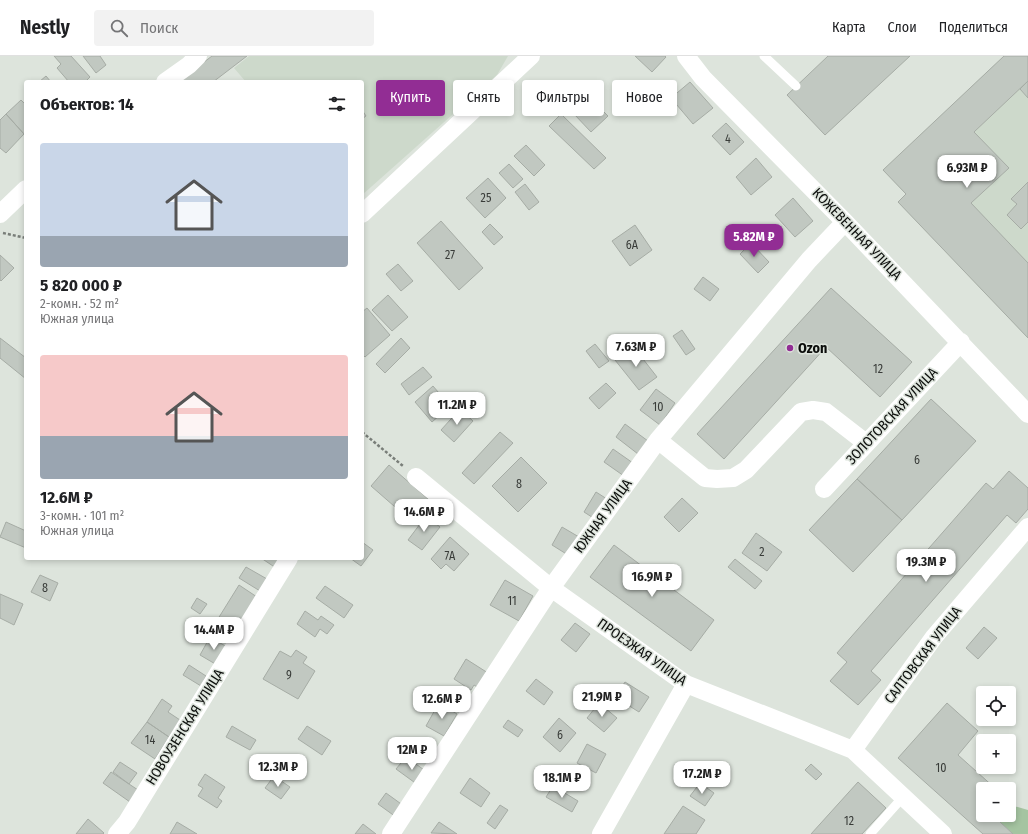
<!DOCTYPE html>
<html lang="ru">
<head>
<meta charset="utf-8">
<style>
  :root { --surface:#fff; --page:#f2f2f2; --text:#202124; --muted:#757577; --line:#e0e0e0; --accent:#922d94 }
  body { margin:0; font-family:"Fira Sans Condensed",sans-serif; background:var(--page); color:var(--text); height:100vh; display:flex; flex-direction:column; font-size:15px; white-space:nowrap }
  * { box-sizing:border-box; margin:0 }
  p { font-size:13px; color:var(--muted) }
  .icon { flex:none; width:22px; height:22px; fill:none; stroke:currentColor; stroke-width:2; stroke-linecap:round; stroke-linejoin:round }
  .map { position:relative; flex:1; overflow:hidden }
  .side { position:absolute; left:24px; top:24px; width:340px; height:480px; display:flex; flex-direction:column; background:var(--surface); border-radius:4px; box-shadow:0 2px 6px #0003 }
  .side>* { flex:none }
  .hud { position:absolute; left:376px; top:24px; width:380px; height:36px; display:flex; gap:8px }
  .fabs { position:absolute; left:976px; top:630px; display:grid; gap:8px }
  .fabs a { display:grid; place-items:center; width:40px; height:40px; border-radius:4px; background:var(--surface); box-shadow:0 2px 6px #0003; font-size:20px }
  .price { position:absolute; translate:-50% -34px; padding:0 9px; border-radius:8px; background:#fff; color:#222; font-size:13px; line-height:26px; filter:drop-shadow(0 1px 2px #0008) }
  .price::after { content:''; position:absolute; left:50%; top:24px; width:12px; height:9px; margin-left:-6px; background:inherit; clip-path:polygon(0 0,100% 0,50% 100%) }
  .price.active { background:var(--accent); color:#fff }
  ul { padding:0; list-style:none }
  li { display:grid; align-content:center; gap:8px; height:212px; padding:0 16px }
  li span { display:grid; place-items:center; height:124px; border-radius:4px; color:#555 }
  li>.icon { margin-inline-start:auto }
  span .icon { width:72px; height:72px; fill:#fffc; stroke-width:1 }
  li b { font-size:17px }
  h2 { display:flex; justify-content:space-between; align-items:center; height:48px; padding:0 16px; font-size:17px }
  .pill { padding:0 14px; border-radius:4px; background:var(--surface); box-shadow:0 2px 6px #0003; font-size:14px; line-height:36px }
  .pill.active { background:var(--accent); color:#fff }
  header { display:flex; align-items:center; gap:24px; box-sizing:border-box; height:56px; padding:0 20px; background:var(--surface); border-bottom:1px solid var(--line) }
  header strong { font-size:19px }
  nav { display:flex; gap:22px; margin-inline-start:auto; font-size:14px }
  .search { width:280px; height:36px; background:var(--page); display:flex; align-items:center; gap:10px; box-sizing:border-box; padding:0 14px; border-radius:4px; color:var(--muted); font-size:15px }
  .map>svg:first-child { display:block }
</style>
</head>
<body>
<header>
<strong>Nestly</strong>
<div class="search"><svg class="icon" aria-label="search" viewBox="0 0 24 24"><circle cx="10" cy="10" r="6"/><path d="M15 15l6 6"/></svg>Поиск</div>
<nav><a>Карта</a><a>Слои</a><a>Поделиться</a></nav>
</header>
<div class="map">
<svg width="1028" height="778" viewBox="0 0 1028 778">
  <rect width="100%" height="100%" fill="#dde4dc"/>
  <!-- built -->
  <path fill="#cdd9cb" d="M 249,0 L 508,0 L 497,19 L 362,139 L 362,26 L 246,26 L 234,12 Z
    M 1004,0 L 1028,0 L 1028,282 L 898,146 L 906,138 L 883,114 Z"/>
  <!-- green -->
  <path fill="#a5c4a1" d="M 1014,750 L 1028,754 L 1028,778 L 1013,778 L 1000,766 L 1006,759 L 1009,759 L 1009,756 Z"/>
  <!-- building -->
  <path fill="#c1c8c1" stroke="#a6aca5" d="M 54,0 L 71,0 L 90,21 L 85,26 L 69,26 L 57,12 L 61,8 Z
    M 83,0 L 100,0 L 106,9 L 96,17 Z
    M 212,0 L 247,0 L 213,26 L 178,26 Z
    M 635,0 L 665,0 L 666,1 L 652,16 Z
    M 828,0 L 910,0 L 825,79 L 787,39 Z
    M 1004,0 L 1028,0 L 1028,25 L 974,76 L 1009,112 L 971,147 L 1028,207 L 1028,282 L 898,146 L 906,138 L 883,114 Z
    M 46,20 L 51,26 L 39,26 Z
    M 1028,25 L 1028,42 L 1020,33 Z
    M 690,26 L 713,52 L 693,68 L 671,42 Z
    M 590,42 L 608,60 L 591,76 L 574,58 Z
    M 21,44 L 26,49 L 26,77 L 24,78 L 6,58 Z
    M 362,54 L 366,60 L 362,63 Z
    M 6,58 L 24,78 L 6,97 L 0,92 L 0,64 Z
    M 561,58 L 606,102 L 594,113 L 549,70 Z
    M 726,67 L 744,86 L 730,99 L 712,80 Z
    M 526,89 L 545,109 L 534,120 L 514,100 Z
    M 756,102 L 772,121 L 751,139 L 736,121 Z
    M 509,108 L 523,123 L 513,132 L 499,117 Z
    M 488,122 L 506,142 L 485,162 L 466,142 Z
    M 1028,126 L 1028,166 L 1021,173 L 1007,159 L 1017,148 L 1011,143 Z
    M 525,128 L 539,146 L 529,154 L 515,136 Z
    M 793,142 L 813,165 L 795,181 L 775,159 Z
    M 441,165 L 483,212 L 459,234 L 417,187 Z
    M 490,168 L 503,181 L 494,189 L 482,176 Z
    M 635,169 L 652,194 L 630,210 L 612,185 Z
    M 751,187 L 769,206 L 758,217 L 740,198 Z
    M 0,199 L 14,212 L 1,225 L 0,224 Z
    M 398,208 L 413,225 L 401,235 L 386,218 Z
    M 703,221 L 719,233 L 710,245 L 694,233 Z
    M 831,232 L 912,306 L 880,341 L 826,291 L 724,403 L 697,378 Z
    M 388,239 L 408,261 L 392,275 L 372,254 Z
    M 367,252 L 390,279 L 365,301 L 362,298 L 362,256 Z
    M 682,274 L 695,293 L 686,299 L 673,280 Z
    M 0,282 L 26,302 L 26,323 L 0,302 Z
    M 401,282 L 410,292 L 385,317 L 376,308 Z
    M 595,288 L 609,305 L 599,312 L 586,295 Z
    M 633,290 L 657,321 L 639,334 L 615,304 Z
    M 423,311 L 432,321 L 409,339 L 401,328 Z
    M 606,327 L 616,337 L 599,353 L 589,342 Z
    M 433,330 L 450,350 L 432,366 L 415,346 Z
    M 656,333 L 675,347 L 660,369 L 640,354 Z
    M 931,343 L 976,385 L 902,464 L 857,423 Z
    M 460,353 L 473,365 L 454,386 L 441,374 Z
    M 625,368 L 648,385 L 638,398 L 616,381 Z
    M 500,376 L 513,387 L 474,428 L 462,417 Z
    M 613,393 L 633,407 L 624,420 L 604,406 Z
    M 521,401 L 547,427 L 518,456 L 492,430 Z
    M 389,409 L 428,443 L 410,464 L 371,430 Z
    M 1009,415 L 1028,432 L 1028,453 L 1016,467 L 1007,459 L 871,615 L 881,624 L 858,649 L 830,625 L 847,606 L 837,597 L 986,427 L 993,433 Z
    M 857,423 L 902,464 L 853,516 L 809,474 Z
    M 596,436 L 607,443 L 595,463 L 584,456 Z
    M 682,442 L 698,457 L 679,476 L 664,461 Z
    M 426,460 L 440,471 L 422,494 L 408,484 Z
    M 6,466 L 26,475 L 26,492 L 0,481 Z
    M 562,471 L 579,481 L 568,499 L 552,489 Z
    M 756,477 L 782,496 L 767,515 L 742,497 Z
    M 450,481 L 469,498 L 454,515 L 446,508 L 441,513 L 431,503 Z
    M 362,486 L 373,494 L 361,510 L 350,502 L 362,502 Z
    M 614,489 L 714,564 L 691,595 L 590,521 Z
    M 261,502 L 283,502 L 276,512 Z
    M 735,503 L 762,525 L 755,533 L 728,511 Z
    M 246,511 L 267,523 L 260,535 L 239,522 Z
    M 40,519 L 58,527 L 50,545 L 31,536 Z
    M 505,524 L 533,540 L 519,565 L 490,549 Z
    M 239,529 L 257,541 L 235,577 L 216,566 Z
    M 325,530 L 353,549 L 344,562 L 316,542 Z
    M 0,538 L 23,548 L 14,569 L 0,562 Z
    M 197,542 L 207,548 L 200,558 L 191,552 Z
    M 305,555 L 318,564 L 321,560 L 334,569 L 327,578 L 320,573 L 315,581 L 297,568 Z
    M 575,567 L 590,578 L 576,596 L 561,584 Z
    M 984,571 L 997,582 L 978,603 L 966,592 Z
    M 210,581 L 227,591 L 217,609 L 200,599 Z
    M 296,594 L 307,601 L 303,607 L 315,615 L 298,643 L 263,623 L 280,595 L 291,601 Z
    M 466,603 L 488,617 L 479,632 L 474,629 L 471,634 L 454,623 Z
    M 189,609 L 206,620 L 201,630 L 183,619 Z
    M 536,623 L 553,636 L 544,649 L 526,635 Z
    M 625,626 L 649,641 L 639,656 L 615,641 Z
    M 453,634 L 469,646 L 462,655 L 446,643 Z
    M 162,643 L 172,650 L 168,656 L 180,664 L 169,681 L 147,666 Z
    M 599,647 L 617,662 L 604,676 L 587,662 Z
    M 947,647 L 978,675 L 958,699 L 996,733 L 983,733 L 983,759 L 1006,759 L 1000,766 L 1013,778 L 983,778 L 898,702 Z
    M 444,650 L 457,658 L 444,680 L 426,670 L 436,652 L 441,655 Z
    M 559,662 L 576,677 L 560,696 L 543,681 Z
    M 508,664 L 523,674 L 518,681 L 503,671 Z
    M 147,666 L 169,681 L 155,703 L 131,687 Z
    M 232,670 L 256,684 L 250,694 L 226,681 Z
    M 307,670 L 331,685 L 322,699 L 298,683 Z
    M 587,688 L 606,698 L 596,717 L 577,707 Z
    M 413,691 L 425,700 L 420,707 L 408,697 Z
    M 406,701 L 427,716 L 418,729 L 396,713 Z
    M 120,706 L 137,717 L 129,728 L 113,716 Z
    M 811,708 L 822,718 L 816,724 L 805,714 Z
    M 111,716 L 138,734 L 130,746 L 103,727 Z
    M 205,718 L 225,731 L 218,742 L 222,745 L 217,752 L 198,740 L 203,732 L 198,729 Z
    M 274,720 L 290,731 L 281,743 L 265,732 Z
    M 470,722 L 490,737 L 481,751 L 460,737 Z
    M 858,726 L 886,752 L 862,778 L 811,778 Z
    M 700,727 L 714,737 L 705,750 L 690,740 Z
    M 553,730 L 578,745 L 572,756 L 546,741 Z
    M 386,737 L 404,750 L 396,761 L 378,748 Z
    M 1009,745 L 1014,750 L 1009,756 Z
    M 500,749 L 508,754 L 495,773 L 487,767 Z
    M 683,750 L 705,764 L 696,778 L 664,778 Z
    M 88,763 L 104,777 L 103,778 L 76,778 Z
    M 177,766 L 197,778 L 170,778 Z
    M 439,766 L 457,778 L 431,777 Z
    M 363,768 L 376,778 L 355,778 Z"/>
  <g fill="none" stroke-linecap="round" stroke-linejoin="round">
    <!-- path -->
    <path stroke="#797e79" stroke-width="2.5" stroke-dasharray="3 2" stroke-linecap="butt" d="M 3,177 L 26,182
      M 362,376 L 403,410"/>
    <!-- service -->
    <path stroke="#fff" stroke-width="9" d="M 764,0 L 796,30
      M 870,778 L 903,741"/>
    <!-- minor -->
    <path stroke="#fff" stroke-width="18" d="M 686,0 L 703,22 L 845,166 L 1028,358
      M 165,26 L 189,9 L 198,0
      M 0,158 L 26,133
      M 362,158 L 531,0
      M 658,384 L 705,422 L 717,423 L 733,422 L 746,414 L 801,356 L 813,354 L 826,356 L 866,387
      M 416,421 L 551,532 L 686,628 L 853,694 L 943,778
      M 824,433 L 961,286
      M 853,694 L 934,581 L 1028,471
      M 117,778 L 127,766 L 289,502
      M 391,778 L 551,532 L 658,384 L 809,204 L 845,166
      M 601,778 L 686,628"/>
  </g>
  <!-- markers -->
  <circle fill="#922d94" stroke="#dde4dc" stroke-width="1.5" cx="790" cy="292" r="4"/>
  <g text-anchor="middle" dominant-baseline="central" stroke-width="3" stroke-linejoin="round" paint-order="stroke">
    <!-- number labels -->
    <g font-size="12" fill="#393c39">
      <text x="728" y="83">4</text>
      <text x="486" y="142">25</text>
      <text x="632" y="189">6А</text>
      <text x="450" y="199">27</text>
      <text x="878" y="313">12</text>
      <text x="658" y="351">10</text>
      <text x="917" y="404">6</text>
      <text x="519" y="428">8</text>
      <text x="762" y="496">2</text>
      <text x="450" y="500">7А</text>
      <text x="45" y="532">8</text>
      <text x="512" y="545">11</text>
      <text x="289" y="619">9</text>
      <text x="560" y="679">6</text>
      <text x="150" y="684">14</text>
      <text x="941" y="712">10</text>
      <text x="849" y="765">12</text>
    </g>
    <!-- street labels -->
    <g font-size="14" fill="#0c0e0c" stroke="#dde4dc">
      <text transform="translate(857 178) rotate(46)">КОЖЕВЕННАЯ УЛИЦА</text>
      <text transform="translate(892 360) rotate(-47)">ЗОЛОТОВСКАЯ УЛИЦА</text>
      <text transform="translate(603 460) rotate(-54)">ЮЖНАЯ УЛИЦА</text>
      <text transform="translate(642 596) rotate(35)">ПРОЕЗЖАЯ УЛИЦА</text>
      <text transform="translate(923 599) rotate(-53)">САЛТОВСКАЯ УЛИЦА</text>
      <text transform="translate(185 671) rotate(-58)">НОВОУЗЕНСКАЯ УЛИЦА</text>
    </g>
    <!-- poi labels -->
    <g font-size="14" font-weight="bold" fill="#0c0e0c" stroke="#dde4dc" text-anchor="start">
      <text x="798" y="292">Ozon</text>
    </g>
  </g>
</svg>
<div class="fabs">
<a><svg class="icon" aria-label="locate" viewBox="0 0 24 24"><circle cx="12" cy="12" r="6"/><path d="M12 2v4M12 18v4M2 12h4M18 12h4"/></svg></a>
<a>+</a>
<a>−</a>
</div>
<b class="price" style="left:967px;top:133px">6.93M ₽</b>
<b class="price active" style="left:754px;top:202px">5.82M ₽</b>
<b class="price" style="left:636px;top:312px">7.63M ₽</b>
<b class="price" style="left:457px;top:370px">11.2M ₽</b>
<b class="price" style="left:424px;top:477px">14.6M ₽</b>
<b class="price" style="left:926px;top:527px">19.3M ₽</b>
<b class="price" style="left:652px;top:542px">16.9M ₽</b>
<b class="price" style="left:214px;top:595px">14.4M ₽</b>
<b class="price" style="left:602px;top:662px">21.9M ₽</b>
<b class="price" style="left:442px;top:664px">12.6M ₽</b>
<b class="price" style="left:412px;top:715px">12M ₽</b>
<b class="price" style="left:278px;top:732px">12.3M ₽</b>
<b class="price" style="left:702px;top:739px">17.2M ₽</b>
<b class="price" style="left:562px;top:743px">18.1M ₽</b>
<div class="hud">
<a class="pill active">Купить</a>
<a class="pill">Снять</a>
<a class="pill">Фильтры</a>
<a class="pill">Новое</a>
</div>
<section class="side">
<h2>Объектов: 14<svg class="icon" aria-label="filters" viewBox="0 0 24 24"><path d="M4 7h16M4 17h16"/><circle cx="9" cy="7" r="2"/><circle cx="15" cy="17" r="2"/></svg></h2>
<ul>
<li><span style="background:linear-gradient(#c9d6e8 75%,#9aa5b1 0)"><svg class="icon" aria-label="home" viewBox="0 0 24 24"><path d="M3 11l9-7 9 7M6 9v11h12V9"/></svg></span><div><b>5 820 000 ₽</b><p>2-комн. · 52 m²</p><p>Южная улица</p></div></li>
<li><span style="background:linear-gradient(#f6c9c9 65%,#9aa5b1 0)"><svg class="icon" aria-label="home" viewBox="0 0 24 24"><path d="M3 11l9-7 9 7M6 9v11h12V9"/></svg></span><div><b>12.6M ₽</b><p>3-комн. · 101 m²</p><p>Южная улица</p></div></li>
</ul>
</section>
</div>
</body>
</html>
